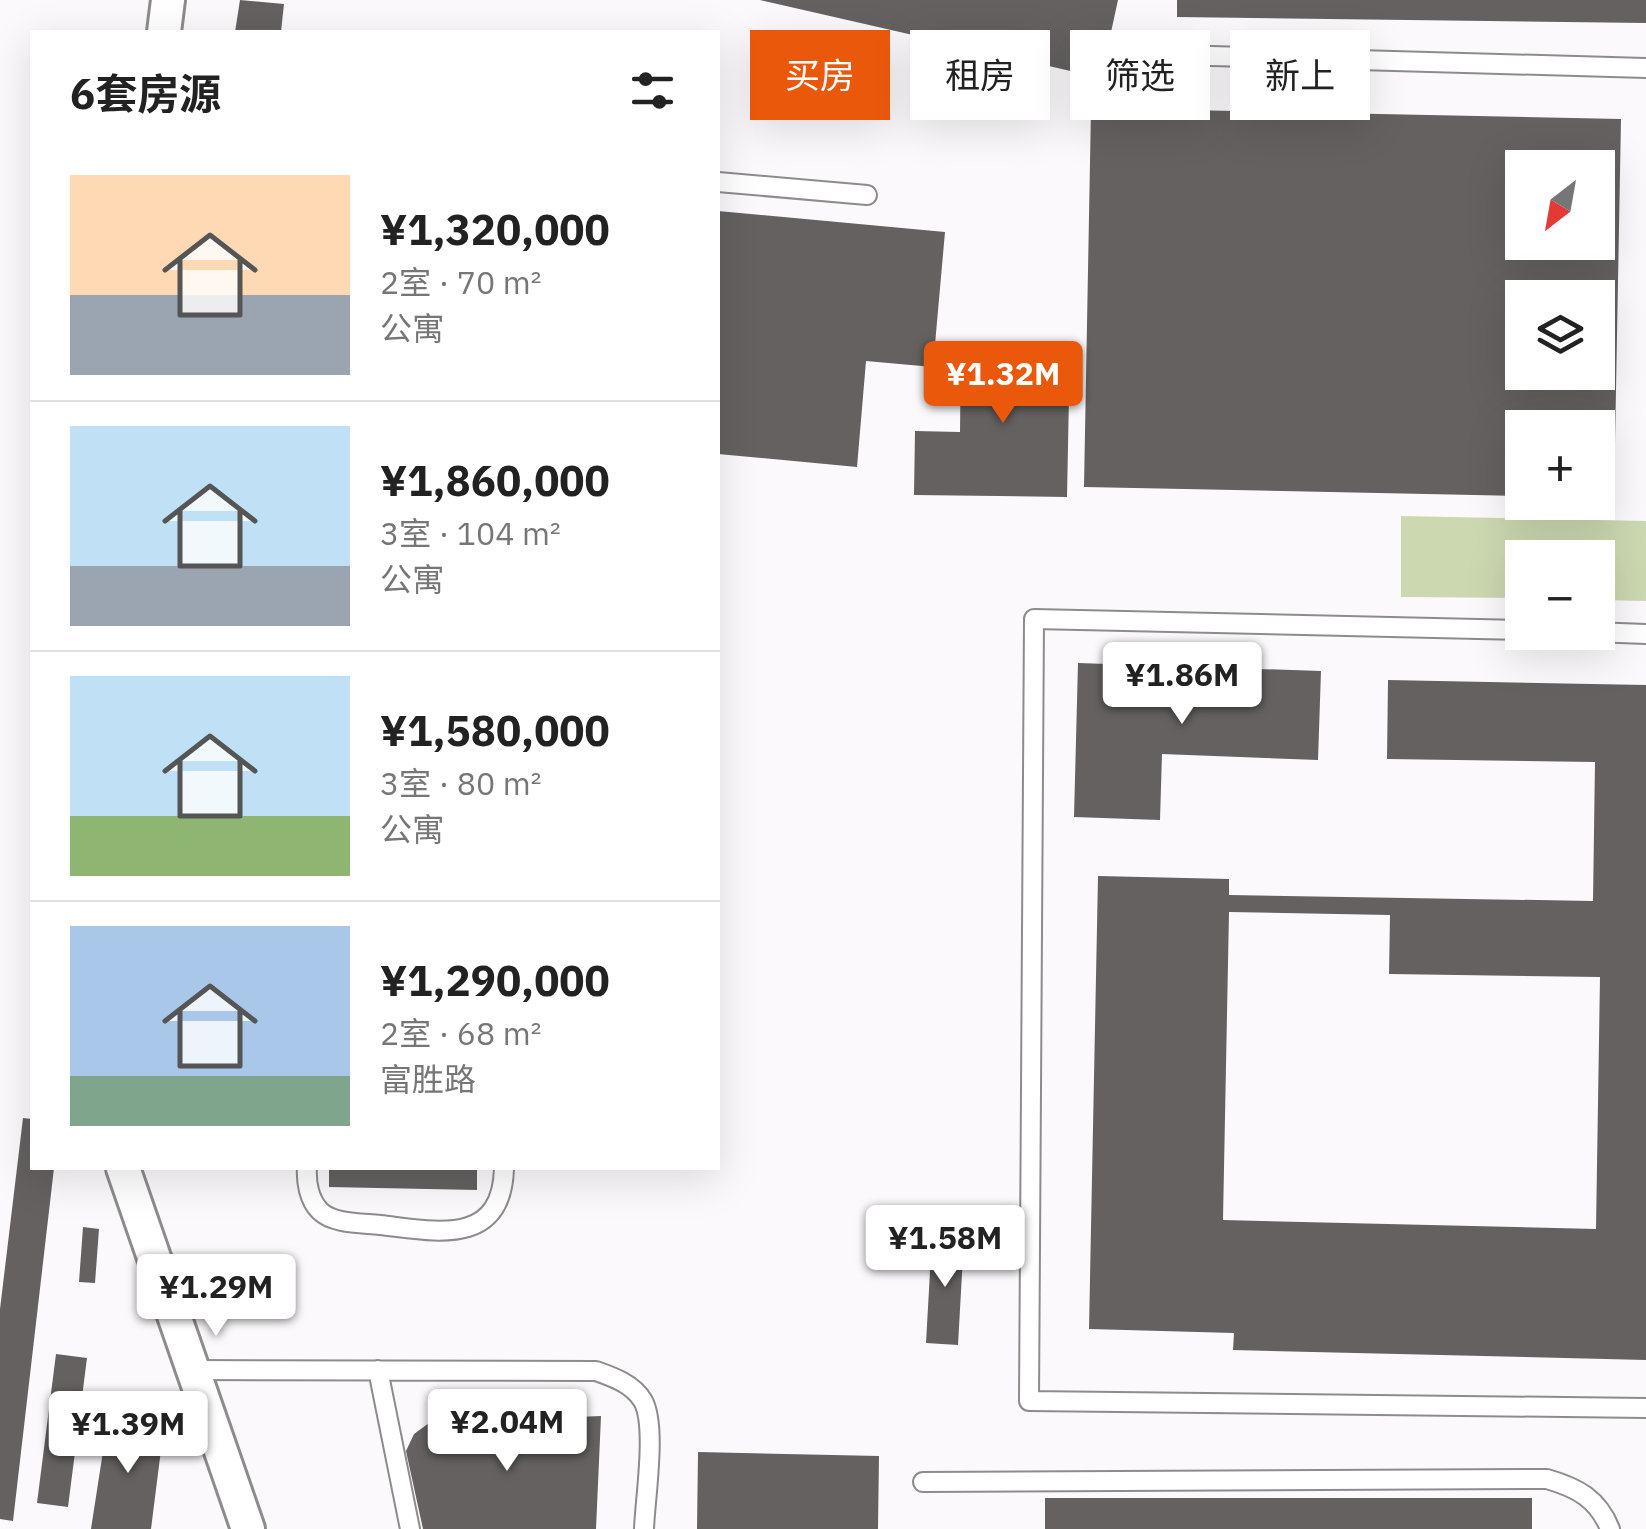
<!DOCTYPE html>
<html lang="zh">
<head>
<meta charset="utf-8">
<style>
  :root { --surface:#fff; --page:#f2f2f2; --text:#222; --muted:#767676; --line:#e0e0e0; --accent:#ea580c }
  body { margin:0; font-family:"IBM Plex Sans","Noto Sans SC",sans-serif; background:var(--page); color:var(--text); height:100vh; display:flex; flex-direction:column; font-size:38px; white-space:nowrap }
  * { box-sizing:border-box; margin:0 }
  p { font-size:32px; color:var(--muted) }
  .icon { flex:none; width:55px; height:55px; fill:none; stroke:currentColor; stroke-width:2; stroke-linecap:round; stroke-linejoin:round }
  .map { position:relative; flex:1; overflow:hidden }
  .panel { position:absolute; left:30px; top:30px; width:690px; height:1140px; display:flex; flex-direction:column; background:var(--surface); border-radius:0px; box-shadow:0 10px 40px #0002 }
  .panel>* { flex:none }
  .guide { position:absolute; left:750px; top:30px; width:745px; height:90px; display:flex; gap:20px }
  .needle { width:65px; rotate:211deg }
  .tools { position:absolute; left:1505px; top:150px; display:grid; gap:20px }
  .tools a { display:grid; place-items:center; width:110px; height:110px; border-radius:0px; background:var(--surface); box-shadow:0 10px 40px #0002; font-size:50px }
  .price { position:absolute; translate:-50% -85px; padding:0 22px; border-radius:10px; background:#fff; color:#222; font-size:32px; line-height:65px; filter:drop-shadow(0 2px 5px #0008) }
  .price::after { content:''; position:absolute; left:50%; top:60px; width:30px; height:22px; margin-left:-15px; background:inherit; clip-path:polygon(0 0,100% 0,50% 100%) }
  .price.on { background:var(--accent); color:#fff }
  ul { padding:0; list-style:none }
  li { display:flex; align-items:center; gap:30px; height:250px; padding:0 40px }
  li+li { border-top:2px solid var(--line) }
  li span { display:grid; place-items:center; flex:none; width:280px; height:200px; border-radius:0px; color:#555 }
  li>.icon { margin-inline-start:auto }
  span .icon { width:120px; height:120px; fill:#fffc; stroke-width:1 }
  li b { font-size:42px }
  h2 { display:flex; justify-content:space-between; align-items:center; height:120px; padding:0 40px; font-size:42px }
  .tag { padding:0 35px; border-radius:0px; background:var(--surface); box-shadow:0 10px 40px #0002; font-size:35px; line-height:90px }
  .tag.on { background:var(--accent); color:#fff }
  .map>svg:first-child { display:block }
</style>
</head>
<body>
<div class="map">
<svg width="1646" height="1529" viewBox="0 0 1646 1529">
  <rect width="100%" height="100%" fill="#fcf9fc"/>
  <!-- green -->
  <path fill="#ccd8b0" d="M 1401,516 L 1646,521 L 1646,601 L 1598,600 L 1598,558 L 1522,558 L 1522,598 L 1401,597 Z"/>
  <!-- building -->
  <path fill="#646160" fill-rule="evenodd" d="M 240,0 L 284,4 L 281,32 L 235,32 Z
    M 760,0 L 1118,0 L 1101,78 Z
    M 1177,0 L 1646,0 L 1646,23 L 1177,17 Z
    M 1091,108 L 1621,119 L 1614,498 L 1598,498 L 1598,428 L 1522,428 L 1522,496 L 1084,487 ZM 1522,168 L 1598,168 L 1598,242 L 1522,242 ZM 1522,298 L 1598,298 L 1598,372 L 1522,372 Z
    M 718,211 L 945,232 L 933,367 L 866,361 L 857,467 L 718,454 Z
    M 961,342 L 1070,345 L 1067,497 L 914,495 L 915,431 L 960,432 Z
    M 1078,663 L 1321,671 L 1318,760 L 1162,754 L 1160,820 L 1074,817 Z
    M 1388,680 L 1646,685 L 1646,1360 L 1233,1350 L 1234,1333 L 1089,1329 L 1098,876 L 1229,879 L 1229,895 L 1593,901 L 1595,762 L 1387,759 ZM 1229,912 L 1390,915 L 1389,974 L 1600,977 L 1596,1229 L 1223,1220 Z
    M 23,1118 L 32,1119 L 32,1168 L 54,1168 L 13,1521 L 0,1519 L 0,1309 Z
    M 329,1168 L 477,1168 L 477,1190 L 329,1187 Z
    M 83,1227 L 99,1229 L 95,1283 L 79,1282 Z
    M 932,1236 L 964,1238 L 958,1345 L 926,1343 Z
    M 56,1354 L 87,1358 L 68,1507 L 37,1503 Z
    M 601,1416 L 596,1529 L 423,1529 L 406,1451 L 414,1434 L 429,1423 Z
    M 108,1419 L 164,1426 L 151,1529 L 91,1529 Z
    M 698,1452 L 879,1456 L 878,1529 L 697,1529 Z
    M 1045,1498 L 1532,1498 L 1532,1529 L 1045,1529 Z"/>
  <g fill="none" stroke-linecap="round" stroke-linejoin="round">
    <defs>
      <path id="lane" d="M 1177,55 L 1646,68
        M 718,182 L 867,195
        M 1522,630 L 1034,619 L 1029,1401 L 1646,1408
        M 1593,632 L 1646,634
        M 307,1168 C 306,1182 309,1200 320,1211 C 333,1224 362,1223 380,1225 C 434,1231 502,1248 504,1168
        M 193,1370 L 596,1371 C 613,1377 633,1384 643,1401 C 657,1426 645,1499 644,1529
        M 378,1370 L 410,1529
        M 923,1482 L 1547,1479 C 1578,1488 1598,1499 1610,1529"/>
      <path id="street" d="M 164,32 L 168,0
        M 123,1168 L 248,1529"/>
    </defs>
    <!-- lane casing -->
    <use href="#lane" stroke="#8e8b8d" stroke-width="22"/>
    <!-- street casing -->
    <use href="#street" stroke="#8e8b8d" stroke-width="38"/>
    <!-- lane -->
    <use href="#lane" stroke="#fff" stroke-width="18"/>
    <!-- street -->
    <use href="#street" stroke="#fff" stroke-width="32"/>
  </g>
</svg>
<div class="tools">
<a><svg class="needle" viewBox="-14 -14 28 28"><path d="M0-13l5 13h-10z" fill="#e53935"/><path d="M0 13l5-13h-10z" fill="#767676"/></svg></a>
<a><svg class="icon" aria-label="layers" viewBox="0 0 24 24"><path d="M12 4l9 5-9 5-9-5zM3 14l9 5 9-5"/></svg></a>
<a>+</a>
<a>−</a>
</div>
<b class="price on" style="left:1003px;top:426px">¥1.32M</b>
<b class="price" style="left:1182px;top:727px">¥1.86M</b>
<b class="price" style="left:945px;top:1290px">¥1.58M</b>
<b class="price" style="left:216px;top:1339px">¥1.29M</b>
<b class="price" style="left:507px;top:1474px">¥2.04M</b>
<b class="price" style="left:128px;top:1476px">¥1.39M</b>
<div class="guide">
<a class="tag on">买房</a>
<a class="tag">租房</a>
<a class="tag">筛选</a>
<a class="tag">新上</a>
</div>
<section class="panel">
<h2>6套房源<svg class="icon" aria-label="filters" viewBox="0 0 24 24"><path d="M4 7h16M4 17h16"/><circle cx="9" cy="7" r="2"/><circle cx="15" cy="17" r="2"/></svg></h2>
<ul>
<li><span style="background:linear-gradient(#ffd9b3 60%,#9aa5b1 0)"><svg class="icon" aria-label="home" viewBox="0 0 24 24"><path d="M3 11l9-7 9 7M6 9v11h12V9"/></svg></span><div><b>¥1,320,000</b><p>2室 · 70 m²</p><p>公寓</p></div></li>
<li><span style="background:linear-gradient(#bfe0f5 70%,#9aa5b1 0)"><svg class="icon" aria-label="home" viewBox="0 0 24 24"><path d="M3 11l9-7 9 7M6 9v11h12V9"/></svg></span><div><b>¥1,860,000</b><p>3室 · 104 m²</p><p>公寓</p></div></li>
<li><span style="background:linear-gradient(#bfe0f5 70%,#8fb573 0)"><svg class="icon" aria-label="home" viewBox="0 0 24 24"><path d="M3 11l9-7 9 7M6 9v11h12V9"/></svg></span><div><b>¥1,580,000</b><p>3室 · 80 m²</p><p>公寓</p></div></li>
<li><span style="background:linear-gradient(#a9c7e8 75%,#7fa58c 0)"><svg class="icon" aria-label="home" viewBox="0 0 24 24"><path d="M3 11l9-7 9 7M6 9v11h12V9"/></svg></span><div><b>¥1,290,000</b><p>2室 · 68 m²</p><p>富胜路</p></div></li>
</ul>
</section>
</div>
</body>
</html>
